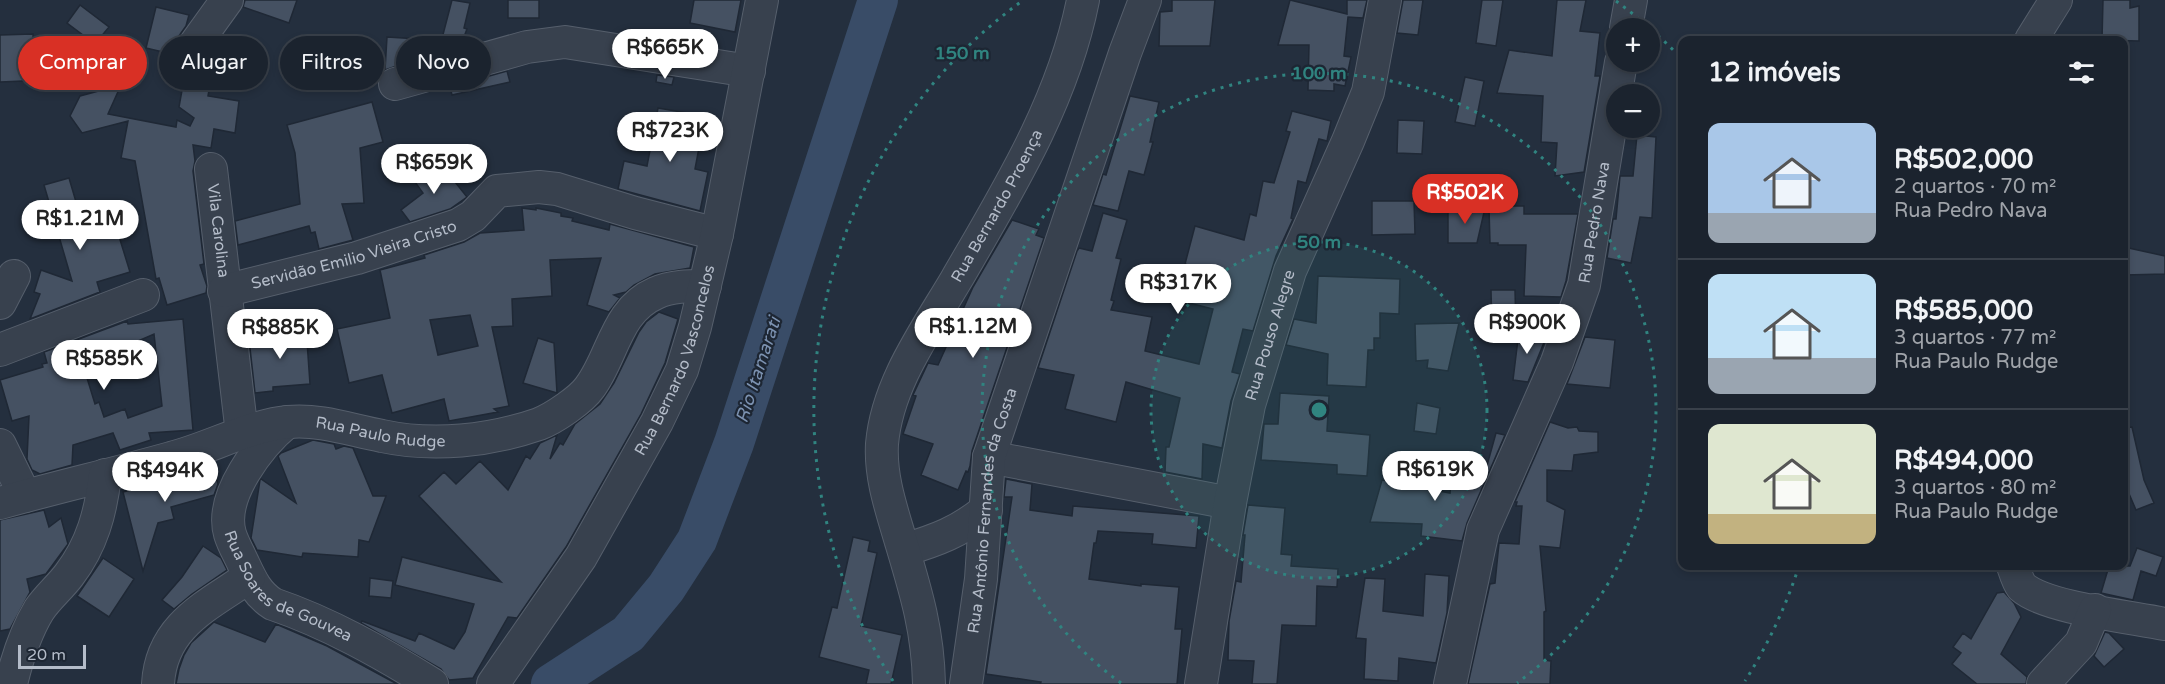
<!DOCTYPE html>
<html lang="pt">
<head>
<meta charset="utf-8">
<style>
  :root { --surface:#1b232e; --page:#282f3a; --text:#f1f3f6; --muted:#a0a4aa; --line:#39404a; --accent:#d93025 }
  body { margin:0; font-family:"Varela Round",sans-serif; background:var(--page); color:var(--text); height:100vh; display:flex; flex-direction:column; font-size:22px; white-space:nowrap }
  * { box-sizing:border-box; margin:0 }
  p { font-size:20px; color:var(--muted) }
  .icon { flex:none; width:33px; height:33px; fill:none; stroke:currentColor; stroke-width:2; stroke-linecap:round; stroke-linejoin:round }
  .map { position:relative; flex:1; overflow:hidden }
  .panel { position:absolute; left:1678px; top:36px; width:450px; height:534px; display:flex; flex-direction:column; background:var(--surface); border-radius:12px; box-shadow:0 3px 9px #0003,0 0 0 2px var(--line) }
  .panel>* { flex:none }
  .guide { position:absolute; left:18px; top:36px; width:570px; height:54px; display:flex; gap:12px }
  .buttons { position:absolute; left:1606px; top:18px; display:grid; gap:12px }
  .buttons a { display:grid; place-items:center; width:54px; height:54px; border-radius:50%; background:var(--surface); box-shadow:0 3px 9px #0003,0 0 0 2px var(--line); font-size:30px }
  .scale { position:absolute; left:18px; bottom:15px; width:68px; box-sizing:border-box; padding-left:6px; border:3px solid #b4bcc9; border-top:0; font-size:16px; line-height:21px; white-space:nowrap; color:#b4bcc9; -webkit-text-stroke:4px #1d2633; paint-order:stroke }
  .price { position:absolute; translate:-50% -51px; padding:0 14px; border-radius:21px; background:#fff; color:#222; font-size:20px; line-height:39px; filter:drop-shadow(0 2px 3px #0008) }
  .price::after { content:''; position:absolute; left:50%; top:36px; width:18px; height:14px; margin-left:-9px; background:inherit; clip-path:polygon(0 0,100% 0,50% 100%) }
  .price.active { background:var(--accent); color:#fff }
  ul { padding:0; list-style:none }
  li { display:flex; align-items:center; gap:18px; height:150px; padding:0 30px }
  li+li { border-top:2px solid var(--line) }
  li span { display:grid; place-items:center; flex:none; width:168px; height:120px; border-radius:12px; color:#555 }
  li>.icon { margin-inline-start:auto }
  span .icon { width:72px; height:72px; fill:#fffc; stroke-width:1 }
  li b { font-size:26px }
  h2 { display:flex; justify-content:space-between; align-items:center; height:72px; padding:0 30px; font-size:26px }
  .pill { padding:0 21px; border-radius:27px; background:var(--surface); box-shadow:0 3px 9px #0003,0 0 0 2px var(--line); font-size:21px; line-height:54px }
  .pill.active { background:var(--accent); color:#fff }
  .map>svg:first-child { display:block }
</style>
</head>
<body>
<div class="map">
<svg width="2165" height="684" viewBox="0 0 2165 684">
  <rect width="100%" height="100%" fill="#242f3e"/>
  <g fill="none" stroke-linecap="round" stroke-linejoin="round">
    <!-- river -->
    <path stroke="#394c67" stroke-width="40" d="M 551,684 L 628,634 L 666,588 L 697,540 L 734,443 L 878,0"/>
  </g>
  <!-- building -->
  <path fill="#455162" stroke="#1f2835" stroke-width="1.5" fill-rule="evenodd" d="M 245,0 L 297,0 L 289,23 L 243,7 Z
    M 452,0 L 470,3 L 464,28 L 467,29 L 460,47 L 450,50 L 440,46 Z
    M 508,0 L 539,0 L 539,18 L 508,18 Z
    M 694,0 L 741,0 L 735,32 L 690,23 Z
    M 1172,0 L 1215,0 L 1210,46 L 1159,46 L 1160,12 L 1172,11 Z
    M 1290,0 L 1347,14 L 1347,0 L 1367,0 L 1363,18 L 1348,17 L 1344,56 L 1351,57 L 1345,86 L 1334,84 L 1334,91 L 1308,90 L 1309,45 L 1278,45 Z
    M 1403,0 L 1423,0 L 1418,35 L 1397,33 Z
    M 1482,0 L 1503,0 L 1496,46 L 1476,43 Z
    M 1557,0 L 1586,0 L 1580,31 L 1600,33 L 1595,76 L 1600,76 L 1584,172 L 1555,176 L 1557,143 L 1541,142 L 1543,96 L 1497,93 L 1509,50 L 1552,56 Z
    M 2103,0 L 2130,0 L 2130,8 L 2139,6 L 2139,41 L 2102,40 Z
    M 80,5 L 109,27 L 95,44 L 67,23 Z
    M 156,7 L 189,15 L 186,26 L 167,53 L 146,48 Z
    M 33,34 L 34,67 L 40,59 L 60,52 L 67,73 L 47,80 L 0,82 L 0,35 Z
    M 387,37 L 419,39 L 417,59 L 385,70 Z
    M 507,71 L 510,82 L 452,95 L 450,87 Z
    M 657,75 L 674,77 L 672,85 L 656,82 Z
    M 192,76 L 211,79 L 208,96 L 239,101 L 235,133 L 214,129 L 211,148 L 193,145 L 195,161 L 193,171 L 204,264 L 200,265 L 207,286 L 206,293 L 167,305 L 159,278 L 156,279 L 135,161 L 121,158 L 128,121 L 82,133 L 70,116 L 80,96 L 121,85 L 108,114 L 176,127 L 177,120 L 190,126 L 194,118 L 179,107 L 184,79 Z
    M 1465,77 L 1484,81 L 1475,126 L 1455,122 Z
    M 1130,96 L 1159,102 L 1150,142 L 1153,142 L 1144,175 L 1129,171 L 1118,211 L 1093,205 L 1103,174 L 1106,175 Z
    M 372,102 L 383,142 L 360,148 L 364,203 L 342,204 L 353,240 L 319,249 L 315,232 L 311,233 L 309,226 L 238,245 L 235,221 L 300,204 L 295,153 L 287,125 Z
    M 658,108 L 705,116 L 695,169 L 708,172 L 700,211 L 618,189 L 624,161 L 647,166 Z
    M 1292,111 L 1331,121 L 1327,141 L 1319,139 L 1306,183 L 1298,181 L 1291,218 L 1293,219 L 1276,256 L 1253,331 L 1243,329 L 1232,372 L 1240,374 L 1231,401 L 1222,448 L 1203,444 L 1202,479 L 1165,472 L 1166,447 L 1169,447 L 1180,398 L 1126,382 L 1116,422 L 1065,409 L 1074,375 L 1038,368 L 1077,251 L 1079,248 L 1092,251 L 1103,213 L 1127,220 L 1116,258 L 1121,259 L 1111,300 L 1114,301 L 1111,310 L 1152,317 L 1145,351 L 1199,364 L 1213,309 L 1185,302 L 1194,267 L 1185,264 L 1195,226 L 1244,240 L 1250,214 L 1256,216 L 1263,181 L 1274,183 L 1290,132 L 1286,131 Z
    M 1398,120 L 1424,121 L 1422,154 L 1397,153 Z
    M 1637,135 L 1656,137 L 1652,218 L 1640,217 L 1631,263 L 1607,258 L 1613,219 L 1616,219 L 1620,176 L 1633,176 Z
    M 440,163 L 467,197 L 450,209 L 410,222 L 401,210 L 423,193 L 415,182 Z
    M 69,178 L 79,212 L 109,204 L 130,272 L 97,282 L 100,292 L 30,319 L 40,294 L 34,292 L 41,270 L 72,281 L 44,185 Z
    M 1372,201 L 1414,201 L 1415,234 L 1372,235 Z
    M 1498,206 L 1524,206 L 1524,214 L 1578,214 L 1566,281 L 1561,297 L 1524,296 L 1526,245 L 1498,245 L 1498,243 L 1490,243 L 1489,208 L 1498,208 Z
    M 522,208 L 536,210 L 536,208 L 561,213 L 561,216 L 573,218 L 572,221 L 609,230 L 610,224 L 694,247 L 690,268 L 655,274 L 634,285 L 626,292 L 614,295 L 620,298 L 609,312 L 587,305 L 601,258 L 550,260 L 552,296 L 512,299 L 513,326 L 492,327 L 509,406 L 494,409 L 498,412 L 449,421 L 444,399 L 392,413 L 382,375 L 349,383 L 337,329 L 390,318 L 380,270 L 425,258 L 424,255 L 464,242 L 480,233 L 524,230 ZM 470,315 L 478,346 L 438,355 L 430,320 Z
    M 1448,208 L 1485,208 L 1477,243 L 1448,243 Z
    M 1012,220 L 1039,229 L 1036,235 L 1044,238 L 972,451 L 970,466 L 968,472 L 966,471 L 958,490 L 921,475 L 933,444 L 903,434 L 916,396 L 913,395 L 928,363 L 938,365 L 973,287 Z
    M 2124,247 L 2165,256 L 2165,274 L 2124,275 Z
    M 1318,276 L 1400,279 L 1399,314 L 1380,313 L 1380,338 L 1374,338 L 1374,350 L 1368,350 L 1366,387 L 1327,385 L 1328,354 L 1286,345 L 1294,319 L 1316,323 Z
    M 1491,290 L 1515,290 L 1516,329 L 1492,330 Z
    M 659,312 L 678,319 L 665,363 L 641,414 L 566,547 L 517,618 L 508,617 L 473,678 L 449,680 L 441,669 L 361,623 L 362,621 L 415,641 L 419,633 L 454,649 L 465,632 L 474,604 L 395,585 L 402,557 L 501,582 L 419,496 L 444,472 L 456,484 L 480,461 L 508,490 L 526,456 L 530,459 L 540,443 L 557,435 L 550,459 L 560,443 L 563,445 L 575,424 L 600,404 L 614,383 L 639,332 L 646,322 Z
    M 183,319 L 193,430 L 149,433 L 151,440 L 120,450 L 113,433 L 73,445 L 72,465 L 40,474 L 32,470 L 27,459 L 29,416 L 12,421 L 0,380 L 43,367 L 42,364 L 47,363 L 44,352 L 127,321 L 128,324 ZM 154,334 L 162,406 L 128,418 L 125,409 L 104,417 L 99,402 L 95,404 L 83,365 Z
    M 1459,323 L 1448,371 L 1427,368 L 1428,360 L 1416,361 L 1415,324 Z
    M 306,327 L 310,384 L 273,387 L 273,391 L 255,393 L 249,339 L 274,337 L 273,330 Z
    M 1519,331 L 1547,335 L 1528,382 L 1513,380 Z
    M 1585,337 L 1615,340 L 1610,388 L 1567,384 Z
    M 538,338 L 554,343 L 557,393 L 523,383 Z
    M 1280,393 L 1329,396 L 1327,431 L 1370,435 L 1367,476 L 1337,474 L 1337,465 L 1261,460 L 1264,424 L 1278,424 Z
    M 1417,403 L 1440,408 L 1436,434 L 1414,431 Z
    M 1550,422 L 1568,428 L 1577,427 L 1579,431 L 1598,432 L 1598,452 L 1574,455 L 1572,471 L 1547,470 L 1547,501 L 1565,510 L 1560,548 L 1540,546 L 1546,611 L 1544,612 L 1544,660 L 1551,661 L 1550,684 L 1468,684 L 1490,584 L 1495,583 L 1499,543 L 1519,544 L 1522,506 L 1516,506 L 1517,502 L 1515,502 Z
    M 2132,427 L 2144,480 L 2154,503 L 2136,510 L 2124,482 L 2124,428 Z
    M 1496,433 L 1505,435 L 1467,523 L 1462,541 L 1421,536 L 1422,524 L 1370,522 L 1382,480 L 1450,493 L 1452,468 L 1486,469 Z
    M 313,440 L 334,444 L 336,449 L 344,446 L 353,448 L 373,496 L 386,496 L 369,542 L 359,540 L 358,557 L 303,553 L 302,557 L 257,550 L 251,538 L 260,480 L 261,479 L 296,503 L 278,456 L 281,453 Z
    M 212,463 L 218,484 L 214,495 L 171,507 L 174,519 L 158,523 L 143,571 L 123,492 L 169,480 L 168,477 Z
    M 1006,479 L 1032,484 L 1030,510 L 1072,516 L 1073,506 L 1199,516 L 1196,548 L 1152,544 L 1153,534 L 1098,531 L 1096,543 L 1094,543 L 1089,579 L 1141,586 L 1141,584 L 1179,587 L 1175,629 L 1182,629 L 1177,684 L 1040,684 L 1041,682 L 986,674 L 1012,497 L 1004,497 Z
    M 1248,505 L 1285,508 L 1281,554 L 1292,555 L 1291,566 L 1338,569 L 1337,587 L 1317,586 L 1316,626 L 1282,625 L 1277,684 L 1252,684 L 1254,661 L 1228,660 L 1229,621 L 1236,581 L 1241,582 L 1245,535 L 1243,535 Z
    M 44,510 L 49,527 L 61,518 L 68,544 L 46,574 L 27,579 L 30,592 L 10,629 L 0,631 L 0,520 Z
    M 853,537 L 870,541 L 868,551 L 877,553 L 861,626 L 902,635 L 891,684 L 866,684 L 869,670 L 819,657 L 832,607 L 837,608 Z
    M 203,546 L 221,558 L 227,570 L 192,594 L 174,609 L 162,600 L 182,577 Z
    M 2137,548 L 2163,557 L 2156,576 L 2141,571 L 2133,600 L 2101,593 L 2109,566 L 2130,566 Z
    M 103,558 L 134,579 L 109,617 L 77,596 Z
    M 1425,574 L 1449,576 L 1447,613 L 1436,663 L 1399,658 L 1398,681 L 1364,679 L 1366,639 L 1356,638 L 1365,578 L 1385,579 L 1383,611 L 1423,616 Z
    M 370,578 L 393,581 L 391,598 L 369,596 Z
    M 2004,592 L 2014,603 L 2021,617 L 2001,654 L 2027,677 L 2026,684 L 1977,684 L 1952,664 L 1961,653 L 1953,647 L 1963,633 L 1971,639 L 1997,593 Z
    M 214,622 L 265,642 L 276,624 L 327,646 L 397,684 L 176,684 L 179,669 L 184,655 L 191,643 Z
    M 2105,632 L 2109,633 L 2124,649 L 2104,667 L 2094,656 Z"/>
  <g fill="none" stroke-linecap="round" stroke-linejoin="round">
    <defs>
      <g id="minor">
        <path d="M 1626,28 L 1631,0"/>
        <path d="M 2031,40 L 2056,0"/>
        <path d="M 183,61 L 227,0"/>
        <path d="M 395,84 L 527,47 L 565,42 L 749,71"/>
        <path id="s1" d="M 211,169 L 242,434"/>
        <path id="s2" d="M 224,291 L 357,258 L 458,225 L 473,216 L 497,191 L 539,187 L 557,189 L 635,213 L 717,234"/>
        <path d="M 0,303 L 14,276"/>
        <path d="M 0,350 L 143,295"/>
        <path id="s3" d="M 287,422 C 260,444 219,496 230,534 C 233,544 239,554 243,563 C 251,580 257,594 273,604 C 329,623 382,653 432,684"/>
        <path d="M 0,445 L 25,496"/>
        <path d="M 989,457 L 1230,503"/>
        <path id="s4" d="M 0,503 C 57,487 114,474 171,458 C 210,448 248,426 288,422 C 321,419 350,430 382,436 C 433,447 490,441 539,424 C 554,418 581,400 590,387 C 613,356 616,310 656,293 C 671,286 689,286 705,286"/>
        <path d="M 904,550 C 937,540 959,532 986,510"/>
        <path d="M 2013,566 C 2015,572 2018,582 2022,587 C 2046,608 2131,617 2165,624"/>
        <path d="M 11,684 C 17,659 25,633 39,610 C 47,598 60,587 69,575 C 92,545 101,512 105,475"/>
        <path d="M 158,684 C 161,626 207,606 249,577"/>
        <path id="s5" d="M 493,684 L 581,557 L 657,422 L 682,370 L 695,327 L 717,234 L 762,0"/>
        <path id="s6" d="M 929,684 C 928,631 916,592 901,542 C 892,511 880,478 882,444 C 887,384 926,331 956,280 C 1007,192 1063,102 1083,0"/>
        <path id="s7" d="M 966,684 L 981,579 L 989,457 L 1125,53 L 1145,0"/>
        <path id="s8" d="M 1201,684 L 1230,503 L 1249,405 L 1290,271 L 1348,141 L 1368,92 L 1385,0"/>
        <path id="s9" d="M 1450,684 L 1483,530 L 1557,362 L 1584,285 L 1621,62"/>
        <path d="M 2043,684 L 2081,643 L 2095,610"/>
      </g>
    </defs>
    <!-- minor casing -->
    <use href="#minor" stroke="#565f6c" stroke-width="34"/>
    <!-- minor -->
    <use href="#minor" stroke="#38414e" stroke-width="32"/>
  </g>
  <!-- distance rings -->
  <circle cx="1319" cy="410" r="168" fill="#308480" fill-opacity=".12"/>
  <g fill="none" stroke="#308480" stroke-width="3" stroke-dasharray="3 6">
    <circle cx="1319" cy="410" r="168"/>
    <path d="M1121 683A337 337 0 1 1 1517 683"/>
    <path d="M1799 566A505 505 0 0 1 1745 681M893 681A505 505 0 0 1 1022 1M1616 1A505 505 0 0 1 1682 59"/>
  </g>
  <g text-anchor="middle" dominant-baseline="central" stroke-width="4.5" stroke-linejoin="round" paint-order="stroke">
    <!-- street labels -->
    <g font-size="16" fill="#b4bcc9" stroke="#1d2633">
      <text stroke="none"><textPath href="#s6" startOffset="512">Rua Bernardo Proença</textPath></text>
      <text stroke="none"><textPath href="#s9" startOffset="486">Rua Pedro Nava</textPath></text>
      <text stroke="none"><textPath href="#s1" startOffset="62">Vila Carolina</textPath></text>
      <text stroke="none"><textPath href="#s2" startOffset="135">Servidão Emilio Vieira Cristo</textPath></text>
      <text stroke="none"><textPath href="#s8" startOffset="356">Rua Pouso Alegre</textPath></text>
      <text stroke="none"><textPath href="#s5" startOffset="374">Rua Bernardo Vasconcelos</textPath></text>
      <text stroke="none"><textPath href="#s4" startOffset="393">Rua Paulo Rudge</textPath></text>
      <text stroke="none"><textPath href="#s7" startOffset="176">Rua Antônio Fernandes da Costa</textPath></text>
      <text stroke="none"><textPath href="#s3" startOffset="214">Rua Soares de Gouvea</textPath></text>
    </g>
    <!-- water labels -->
    <g font-size="18" font-style="italic" fill="#7c92b1" stroke="#1d2633">
      <text transform="translate(758 370) rotate(-72)">Rio Itamarati</text>
    </g>
  </g>
  <circle cx="1319" cy="410" r="9" fill="#308480" stroke="#1d2633" stroke-width="3"/>
  <g font-size="18" text-anchor="middle" font-weight="bold" fill="#308480" stroke="#1d2633" stroke-width="4.5" stroke-linejoin="round" paint-order="stroke">
    <text x="962" y="59">150 m</text>
    <text x="1319" y="79">100 m</text>
    <text x="1319" y="248">50 m</text>
  </g>
</svg>
<div class="buttons">
<a>+</a>
<a>−</a>
</div>
<div class="scale">20 m</div>
<b class="price" style="left:665px;top:80px">R$665K</b>
<b class="price" style="left:670px;top:163px">R$723K</b>
<b class="price" style="left:434px;top:195px">R$659K</b>
<b class="price active" style="left:1465px;top:225px">R$502K</b>
<b class="price" style="left:80px;top:251px">R$1.21M</b>
<b class="price" style="left:1178px;top:315px">R$317K</b>
<b class="price" style="left:1527px;top:355px">R$900K</b>
<b class="price" style="left:973px;top:359px">R$1.12M</b>
<b class="price" style="left:280px;top:360px">R$885K</b>
<b class="price" style="left:104px;top:391px">R$585K</b>
<b class="price" style="left:1435px;top:502px">R$619K</b>
<b class="price" style="left:165px;top:503px">R$494K</b>
<div class="guide">
<a class="pill active">Comprar</a>
<a class="pill">Alugar</a>
<a class="pill">Filtros</a>
<a class="pill">Novo</a>
</div>
<section class="panel">
<h2>12 imóveis<svg class="icon" aria-label="filters" viewBox="0 0 24 24"><path d="M4 7h16M4 17h16"/><circle cx="9" cy="7" r="2"/><circle cx="15" cy="17" r="2"/></svg></h2>
<ul>
<li><span style="background:linear-gradient(#a9c7e8 75%,#9aa5b1 0)"><svg class="icon" aria-label="home" viewBox="0 0 24 24"><path d="M3 11l9-7 9 7M6 9v11h12V9"/></svg></span><div><b>R$502,000</b><p>2 quartos · 70 m²</p><p>Rua Pedro Nava</p></div></li>
<li><span style="background:linear-gradient(#bfe0f5 70%,#9aa5b1 0)"><svg class="icon" aria-label="home" viewBox="0 0 24 24"><path d="M3 11l9-7 9 7M6 9v11h12V9"/></svg></span><div><b>R$585,000</b><p>3 quartos · 77 m²</p><p>Rua Paulo Rudge</p></div></li>
<li><span style="background:linear-gradient(#dfe7d0 75%,#c2b280 0)"><svg class="icon" aria-label="home" viewBox="0 0 24 24"><path d="M3 11l9-7 9 7M6 9v11h12V9"/></svg></span><div><b>R$494,000</b><p>3 quartos · 80 m²</p><p>Rua Paulo Rudge</p></div></li>
</ul>
</section>
</div>
</body>
</html>
